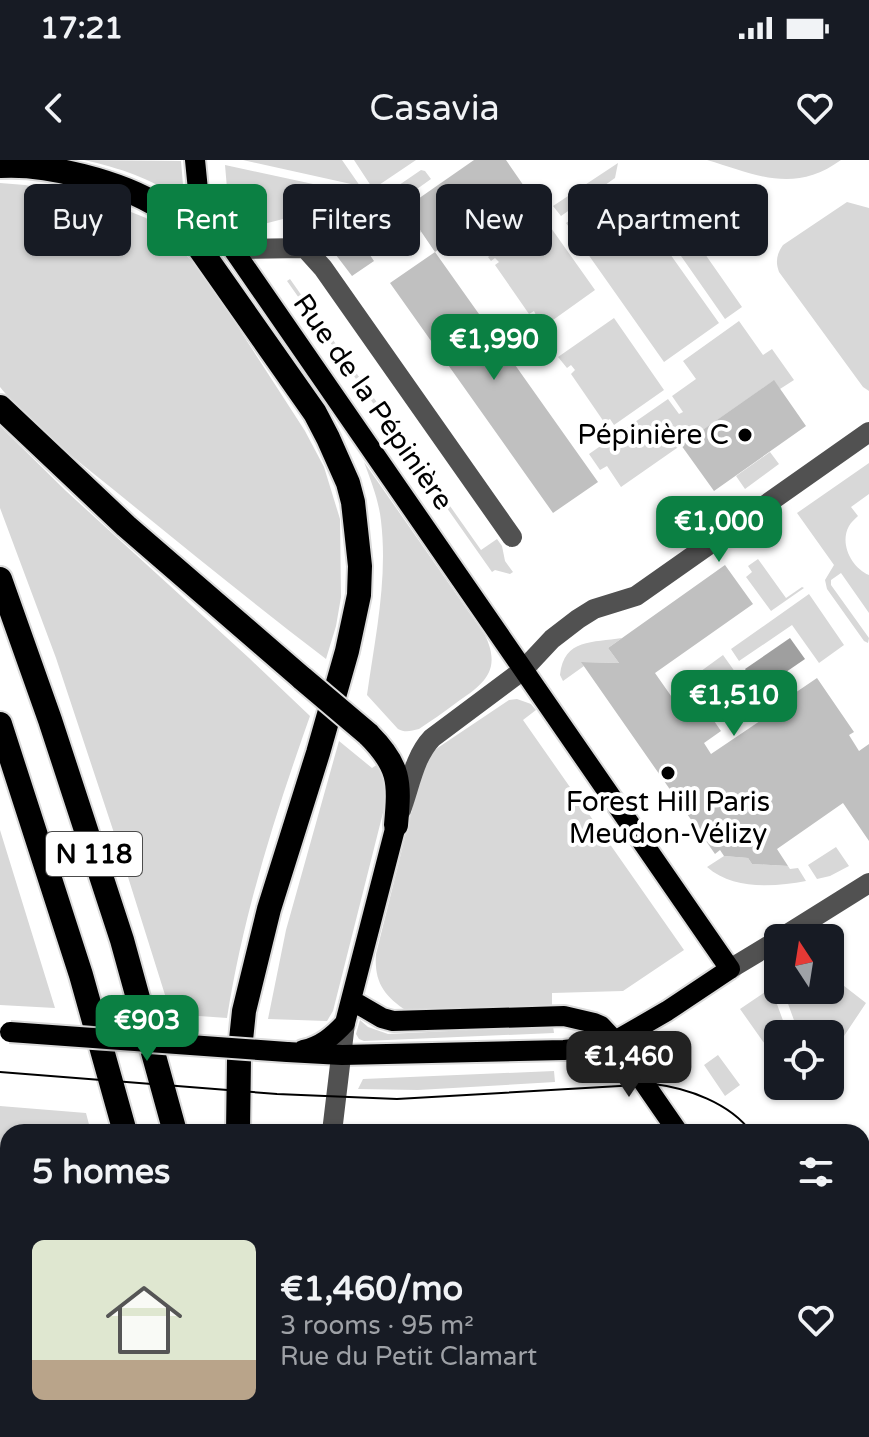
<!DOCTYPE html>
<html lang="en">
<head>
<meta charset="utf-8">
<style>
  :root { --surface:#171b24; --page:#242831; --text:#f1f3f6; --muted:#9ea1a6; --line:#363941; --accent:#0b8043 }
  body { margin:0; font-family:"Varela Round",sans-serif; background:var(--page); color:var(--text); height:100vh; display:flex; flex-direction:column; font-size:30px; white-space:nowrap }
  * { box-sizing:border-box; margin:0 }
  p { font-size:26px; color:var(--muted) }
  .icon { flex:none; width:44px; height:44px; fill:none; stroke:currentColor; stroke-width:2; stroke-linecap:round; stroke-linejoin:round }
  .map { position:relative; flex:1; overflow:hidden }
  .details { position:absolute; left:0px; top:964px; width:870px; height:314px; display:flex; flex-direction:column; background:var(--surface); border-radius:24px 24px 0 0; box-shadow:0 2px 6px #0004 }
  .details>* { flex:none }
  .banner { position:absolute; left:24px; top:24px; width:822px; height:72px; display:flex; gap:16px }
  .needle { width:52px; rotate:348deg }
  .fabs { position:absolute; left:764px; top:764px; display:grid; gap:16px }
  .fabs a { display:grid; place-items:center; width:80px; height:80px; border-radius:12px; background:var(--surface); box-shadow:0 2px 6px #0004; font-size:40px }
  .price { position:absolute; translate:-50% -68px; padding:0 18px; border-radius:16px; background:var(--accent); color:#fff; font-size:26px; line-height:52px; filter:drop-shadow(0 2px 4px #0008) }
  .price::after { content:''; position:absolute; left:50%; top:48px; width:24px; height:18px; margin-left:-12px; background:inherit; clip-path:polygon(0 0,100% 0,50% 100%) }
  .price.selected { background:#222; color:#fff }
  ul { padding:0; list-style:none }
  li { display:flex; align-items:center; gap:24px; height:200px; padding:0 32px }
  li+li { border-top:2px solid var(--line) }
  li span { display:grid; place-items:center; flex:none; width:224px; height:160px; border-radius:12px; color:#555 }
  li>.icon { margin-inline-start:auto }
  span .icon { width:96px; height:96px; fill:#fffc; stroke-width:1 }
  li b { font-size:34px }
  h2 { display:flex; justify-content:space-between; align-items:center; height:96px; padding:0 32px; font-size:34px }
  .chip { padding:0 28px; border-radius:12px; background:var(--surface); box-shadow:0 2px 6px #0004; font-size:28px; line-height:72px }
  .chip.selected { background:var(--accent); color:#fff }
  .status { display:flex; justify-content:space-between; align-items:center; height:56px; padding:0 40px; background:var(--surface); direction:ltr }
  .status svg { height:22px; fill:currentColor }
  header { display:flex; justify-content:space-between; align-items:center; height:104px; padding:0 32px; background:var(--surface); font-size:36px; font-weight:600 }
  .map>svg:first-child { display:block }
</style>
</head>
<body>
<div class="status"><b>17:21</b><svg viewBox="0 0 49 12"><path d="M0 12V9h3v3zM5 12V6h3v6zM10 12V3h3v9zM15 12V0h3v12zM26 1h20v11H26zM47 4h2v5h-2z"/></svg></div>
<header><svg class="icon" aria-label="back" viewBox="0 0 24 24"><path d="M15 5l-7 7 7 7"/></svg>Casavia<svg class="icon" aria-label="heart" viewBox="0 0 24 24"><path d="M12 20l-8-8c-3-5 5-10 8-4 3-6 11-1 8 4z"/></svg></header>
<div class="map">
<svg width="869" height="1277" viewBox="0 0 869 1277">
  <rect width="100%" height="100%" fill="#fff"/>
  <!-- green -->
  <path fill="#d8d8d8" d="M 84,0 L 181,1 L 184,37 L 180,40 C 152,18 119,8 84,0 Z
    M 243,0 L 342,0 L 360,26 Z
    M 354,0 L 416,0 L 373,29 Z
    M 707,0 L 841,0 C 794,34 757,15 707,0 Z
    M 618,3 L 615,18 L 561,56 L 553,46 Z
    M 225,5 L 364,35 L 316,75 L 299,77 L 297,75 L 297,59 L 283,59 L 256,66 L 258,75 L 245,74 L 228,40 Z
    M 421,10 L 425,11 L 431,19 L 410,34 L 415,41 L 405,48 L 421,72 L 415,76 L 400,70 L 381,42 L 383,36 Z
    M 0,23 L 25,25 L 106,42 L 146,58 L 174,82 L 203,113 L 305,271 L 324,307 L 340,359 L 341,437 L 336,466 L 326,499 C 254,444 184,387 114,330 C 75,298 31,266 0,227 Z
    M 621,25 L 719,163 L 664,202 L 566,63 Z
    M 847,42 L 869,48 L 869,231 L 863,227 L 779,112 C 775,101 777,94 783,85 Z
    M 544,58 L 595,130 L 539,170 L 532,160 L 537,157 L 534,151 L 529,154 L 495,105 L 499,102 L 495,98 L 491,101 L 488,97 Z
    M 698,84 L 742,147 L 725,159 L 681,96 Z
    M 290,119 L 481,390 L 497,379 L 502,386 L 505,401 L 513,412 L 510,414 L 495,410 L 492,412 L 287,121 Z
    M 614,158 L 664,230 L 614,265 L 610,259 L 604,262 L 571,214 L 575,210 L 571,205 L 567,208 L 558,197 Z
    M 739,161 L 763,195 L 772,189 L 794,220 L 780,229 L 773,221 L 621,327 L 607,306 L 600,310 L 589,294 L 668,239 L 679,254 L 683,252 L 672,236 L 696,219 L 683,201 Z
    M 0,266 L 66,331 L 249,498 L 310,556 C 275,655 243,755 227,858 L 171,854 L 117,682 L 56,498 L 0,348 Z
    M 770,292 L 779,304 L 745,329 L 736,316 Z
    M 364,302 L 485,475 C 502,511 484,524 456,543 C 444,552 431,561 419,569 C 411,571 405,573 398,569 L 367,535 C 375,478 388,419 381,361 C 379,341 371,321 364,302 Z
    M 869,303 L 869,334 L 851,347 L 858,356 C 855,359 851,362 849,366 C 839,384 852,408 869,415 L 869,453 L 841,413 L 831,420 L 831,425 L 869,478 L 868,483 L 864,481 L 827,429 L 825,420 L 834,405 L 797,353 Z
    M 758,399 L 786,438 L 802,427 L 804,428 L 771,451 L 746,417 L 752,412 L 748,406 Z
    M 809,434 L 844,485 L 819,503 L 792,465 L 739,501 L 731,489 Z
    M 622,478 L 608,488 L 619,503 L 582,502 L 584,506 L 563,521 L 560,515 C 564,478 593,483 622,478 Z
    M 723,495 L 753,537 L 726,556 L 697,514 Z
    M 517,539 L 531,544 L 536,550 L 523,560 L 684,790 L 623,831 L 552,833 L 552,848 L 407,851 C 384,836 374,822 376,794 L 421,613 L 433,591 L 509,540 Z
    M 339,581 L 372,608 L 381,602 L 391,621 L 333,851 L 327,861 L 268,859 L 286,770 Z
    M 0,670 L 55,848 L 0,845 Z
    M 836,687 L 849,706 L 830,716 L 817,719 L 808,705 Z
    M 724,696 L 748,698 L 752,704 L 788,706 L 790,709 L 798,708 L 806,721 C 774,727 733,730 707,707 Z
    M 830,815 L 866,843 L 844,876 L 839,867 L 831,870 L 839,883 L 836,888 L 830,892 L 830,874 L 799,874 L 783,830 L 830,830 Z
    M 771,828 L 788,874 L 778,874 L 778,897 L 774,897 L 740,849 Z
    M 360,860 L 368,867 L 388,874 L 553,866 L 554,873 L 364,881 L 359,879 L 356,874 Z
    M 718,895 L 740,925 L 725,936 L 704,905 Z
    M 554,911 L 555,922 L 418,930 L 358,929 L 363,919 Z
    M 0,946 L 86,953 L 91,972 L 8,972 L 8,1052 L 0,1046 Z"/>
  <!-- water -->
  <path fill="#9f9f9f" d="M 790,478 L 805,499 L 760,530 L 745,509 Z"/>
  <!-- building -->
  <path fill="#c0c0c0" d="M 474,0 L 506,0 L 526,29 L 435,92 L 405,48 Z
    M 359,79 L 374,101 L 352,116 L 336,95 Z
    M 435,92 L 598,322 L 553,353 L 390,123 Z
    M 774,220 L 806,266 L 714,331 L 681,285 Z
    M 725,405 L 753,444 L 655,513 L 683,553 L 701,542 L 721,571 L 704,583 L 711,594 L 766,557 L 764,554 L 817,518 L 854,572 L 849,575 L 859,591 L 869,584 L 869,681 L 843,643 L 777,689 L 788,706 L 752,704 L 748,698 L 724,696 L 720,690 L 715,694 L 581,502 L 619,503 L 608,488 Z
    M 0,1195 L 8,1204 L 8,1263 L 3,1271 L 0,1270 Z
    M 426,1270 L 683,1270 L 684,1277 L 427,1277 Z"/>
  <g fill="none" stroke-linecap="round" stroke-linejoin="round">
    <defs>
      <path id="major" d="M 195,0 L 199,40 L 730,809 L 667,851 L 615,881 L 592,887 L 564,890 L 342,895 L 287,892
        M 351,840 L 382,858 L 393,861 L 564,856 L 594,863 L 601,866 L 615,881 L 678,972
        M 303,890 C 321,886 333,876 345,863 L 396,665
        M 862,1217 L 869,1227"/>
      <path id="highway" d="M 0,6 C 46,3 121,22 160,47 C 174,56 184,70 195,82 L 315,253 L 328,278 L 348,323 L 353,342 L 360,406 L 359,435 L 347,491 L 318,593 L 269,749 L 244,851 L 239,899 L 238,972
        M 0,247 L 126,366 L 303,519
        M 0,419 L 50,560 L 122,780 L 175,972
        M 0,564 L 81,815 L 125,972
        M 368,574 C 400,606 400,621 396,665
        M 0,1074 L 8,1080
        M 153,1270 L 156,1277
        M 197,1270 L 199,1277
        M 247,1270 L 249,1277
        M 277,1270 L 278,1277"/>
    </defs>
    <!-- major casing -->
    <use href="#major" stroke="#dbdbdb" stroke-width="24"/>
    <!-- highway casing -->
    <use href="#highway" stroke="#dbdbdb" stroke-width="28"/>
    <!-- minor -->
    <path stroke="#515151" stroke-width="20" d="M 233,89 L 305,88 L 323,108 L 512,377
      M 401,650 C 410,626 414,597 432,578 L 523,510 L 552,479 L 578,459 L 594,449 L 636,436 L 869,272
      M 781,778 L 869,723
      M 730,809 L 778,780
      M 332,972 L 345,863
      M 0,1135 L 8,1140
      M 0,1161 L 8,1168
      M 76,1270 L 78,1277
      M 96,1270 L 99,1277
      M 365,1270 L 367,1277"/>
    <!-- major -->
    <use href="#major" stroke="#000" stroke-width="20"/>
    <!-- highway -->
    <use href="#highway" stroke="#000" stroke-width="24"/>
    <!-- tram -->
    <path stroke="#000" stroke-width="2" d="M 0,912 L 277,934 L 397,939 L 654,924 C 687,928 730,943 751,972
      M 862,1127 L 869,1137
      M 862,1148 L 869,1158"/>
    <defs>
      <path id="major-bridge" d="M 10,872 L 287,892"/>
      <path id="highway-bridge" d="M 303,519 L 368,574"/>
    </defs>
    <!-- major-bridge casing -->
    <use href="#major-bridge" stroke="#dbdbdb" stroke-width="24" stroke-linecap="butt"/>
    <!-- highway-bridge casing -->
    <use href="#highway-bridge" stroke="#dbdbdb" stroke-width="28" stroke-linecap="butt"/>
    <!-- major-bridge -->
    <use href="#major-bridge" stroke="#000" stroke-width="20"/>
    <!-- highway-bridge -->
    <use href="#highway-bridge" stroke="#000" stroke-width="24"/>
  </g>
  <!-- markers -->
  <g fill="#000" stroke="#fff" stroke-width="3">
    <circle cx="745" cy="275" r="8"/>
    <circle cx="668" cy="613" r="8"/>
  </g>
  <g text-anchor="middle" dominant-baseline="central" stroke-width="8" stroke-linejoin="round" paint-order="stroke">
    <!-- shield labels -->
    <rect fill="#fff" stroke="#4c4c4c" stroke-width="2" x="46" y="672" width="96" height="44" rx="6"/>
    <g font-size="26" font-weight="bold" fill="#000">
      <text x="94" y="694">N 118</text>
    </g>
    <!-- street labels -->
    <g font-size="28" fill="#000" stroke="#fff">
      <text transform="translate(373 242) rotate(55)">Rue de la Pépinière</text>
    </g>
    <!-- poi labels -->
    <g font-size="28" fill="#000" stroke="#fff" text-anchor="end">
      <text x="729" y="275">Pépinière C</text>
      <text x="668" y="642" text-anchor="middle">Forest Hill Paris<tspan x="668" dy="32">Meudon-Vélizy</tspan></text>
    </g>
  </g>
</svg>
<div class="fabs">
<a><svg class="needle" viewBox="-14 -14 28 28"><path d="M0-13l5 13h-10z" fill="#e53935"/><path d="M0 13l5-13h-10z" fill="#9ea1a6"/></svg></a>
<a><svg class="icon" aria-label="locate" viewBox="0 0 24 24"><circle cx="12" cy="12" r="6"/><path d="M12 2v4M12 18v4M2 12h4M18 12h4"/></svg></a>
</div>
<b class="price" style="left:494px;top:222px">€1,990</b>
<b class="price" style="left:719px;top:404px">€1,000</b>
<b class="price" style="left:734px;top:578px">€1,510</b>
<b class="price" style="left:147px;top:903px">€903</b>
<b class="price selected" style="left:629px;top:939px">€1,460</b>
<div class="banner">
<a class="chip">Buy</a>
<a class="chip selected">Rent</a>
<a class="chip">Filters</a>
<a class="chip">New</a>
<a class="chip">Apartment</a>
</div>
<section class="details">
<h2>5 homes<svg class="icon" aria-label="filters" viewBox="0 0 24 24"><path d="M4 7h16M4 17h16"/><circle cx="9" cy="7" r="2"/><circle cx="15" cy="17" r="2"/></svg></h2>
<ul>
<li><span style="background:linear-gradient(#dfe7d0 75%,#b9a48a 0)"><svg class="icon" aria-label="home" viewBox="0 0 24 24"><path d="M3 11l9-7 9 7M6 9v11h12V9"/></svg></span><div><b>€1,460/mo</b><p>3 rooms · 95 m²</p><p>Rue du Petit Clamart</p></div><svg class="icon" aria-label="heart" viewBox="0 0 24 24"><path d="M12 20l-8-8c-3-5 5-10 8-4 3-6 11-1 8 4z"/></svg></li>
</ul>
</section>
</div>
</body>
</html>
